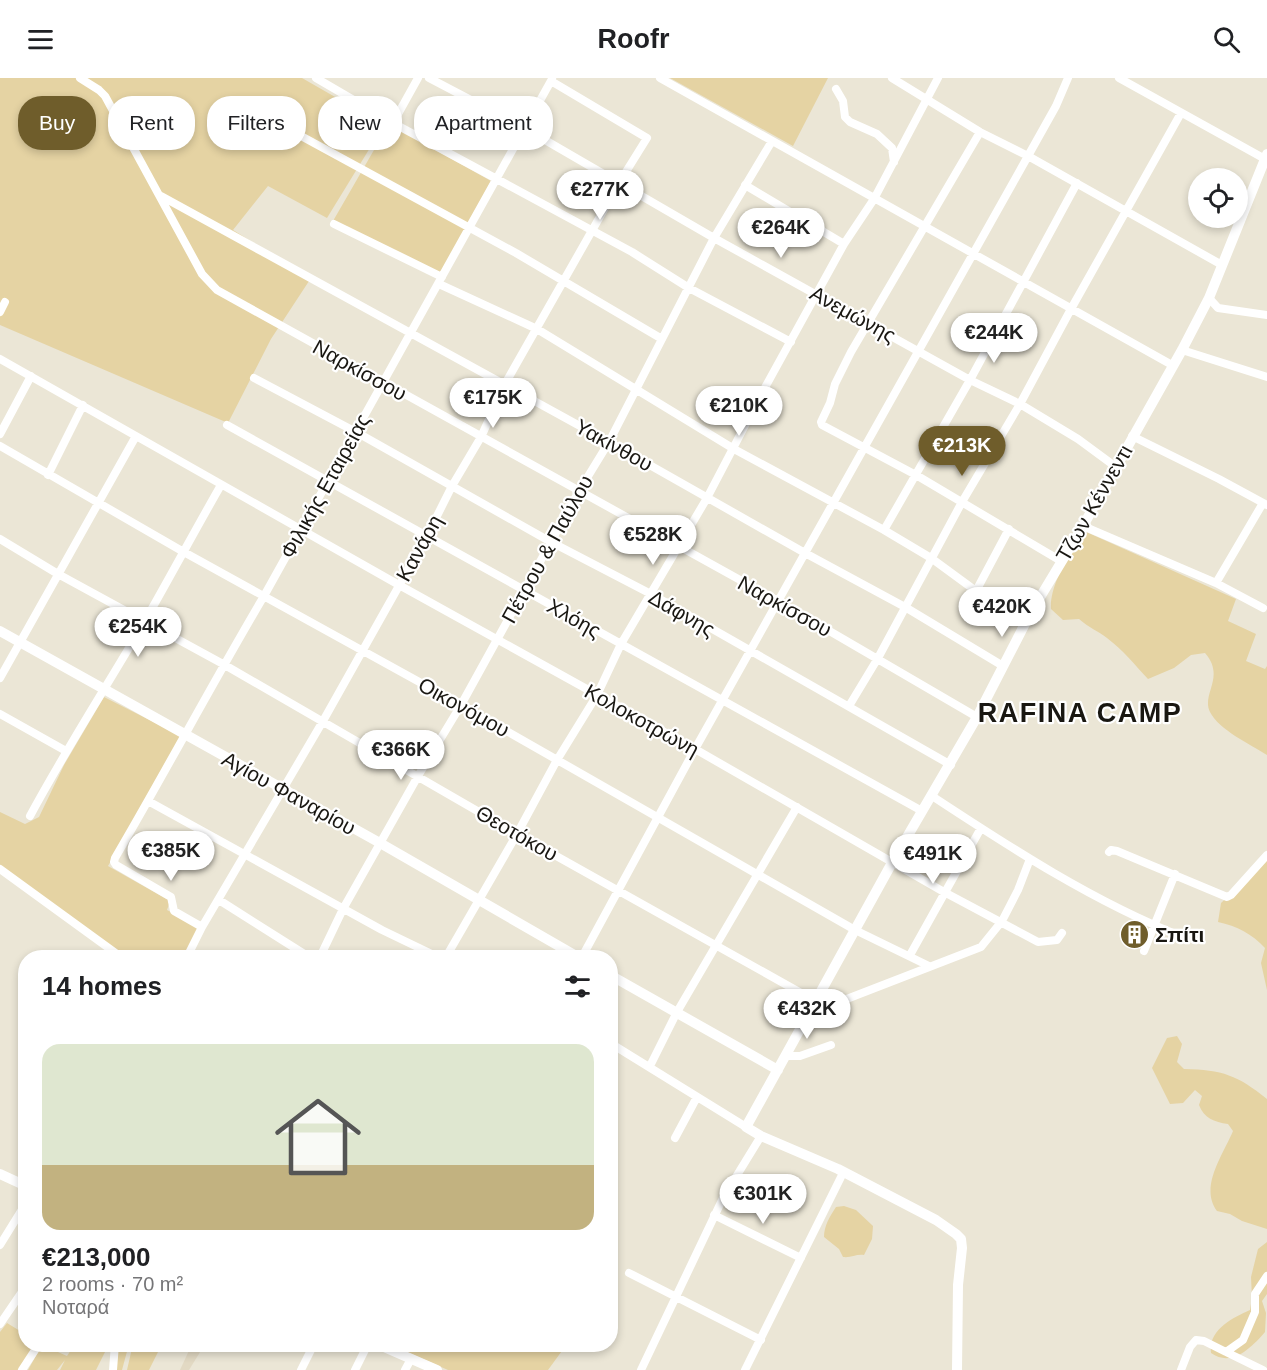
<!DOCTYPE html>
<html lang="en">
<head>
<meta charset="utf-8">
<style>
  :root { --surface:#fff; --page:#f2f2f2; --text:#202124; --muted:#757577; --accent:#6f5d2b }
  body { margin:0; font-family:Arial,sans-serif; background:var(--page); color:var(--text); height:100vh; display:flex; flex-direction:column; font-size:22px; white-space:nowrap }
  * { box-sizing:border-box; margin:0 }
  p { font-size:20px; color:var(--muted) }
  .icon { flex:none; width:33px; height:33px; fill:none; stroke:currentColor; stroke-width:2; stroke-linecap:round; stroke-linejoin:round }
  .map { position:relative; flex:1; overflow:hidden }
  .side { position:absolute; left:18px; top:872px; width:600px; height:402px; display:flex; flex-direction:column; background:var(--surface); border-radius:24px; box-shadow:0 3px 9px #0003 }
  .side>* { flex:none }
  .banner { position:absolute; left:18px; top:18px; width:600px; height:54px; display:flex; gap:12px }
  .controls { position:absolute; left:1188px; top:90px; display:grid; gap:12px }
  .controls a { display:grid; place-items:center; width:60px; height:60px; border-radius:50%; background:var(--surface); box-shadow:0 3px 9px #0003; font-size:30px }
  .price { position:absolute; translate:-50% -51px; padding:0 14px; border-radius:21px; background:#fff; color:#222; font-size:20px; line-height:39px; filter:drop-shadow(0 2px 3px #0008) }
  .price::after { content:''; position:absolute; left:50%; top:36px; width:18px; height:14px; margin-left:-9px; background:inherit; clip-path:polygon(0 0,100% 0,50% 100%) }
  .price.current { background:var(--accent); color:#fff }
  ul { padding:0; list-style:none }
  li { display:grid; align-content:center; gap:12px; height:318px; padding:0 24px }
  li span { display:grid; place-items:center; height:186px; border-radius:18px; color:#555 }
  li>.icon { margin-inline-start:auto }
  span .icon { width:108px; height:108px; fill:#fffc; stroke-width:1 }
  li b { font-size:26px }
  h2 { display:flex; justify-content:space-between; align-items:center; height:72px; padding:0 24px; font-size:26px }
  .pill { padding:0 21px; border-radius:24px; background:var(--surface); box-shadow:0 3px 9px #0003; font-size:21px; line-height:54px }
  .pill.current { background:var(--accent); color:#fff }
  header { display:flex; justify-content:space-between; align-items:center; height:78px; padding:0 24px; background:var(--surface); font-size:27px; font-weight:700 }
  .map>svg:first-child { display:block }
</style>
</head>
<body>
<header><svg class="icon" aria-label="menu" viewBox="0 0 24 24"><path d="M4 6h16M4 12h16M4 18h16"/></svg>Roofr<svg class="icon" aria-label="search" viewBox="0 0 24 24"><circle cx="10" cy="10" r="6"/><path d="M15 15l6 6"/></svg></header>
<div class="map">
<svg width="1267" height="1292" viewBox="0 0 1267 1292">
  <rect width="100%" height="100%" fill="#ebe6d6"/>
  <!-- built -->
  <path fill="#e2d9c3" d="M 192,1266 L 205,1266 L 189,1292 L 180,1292 Z"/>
  <!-- green -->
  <path fill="#e5d3a3" d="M 0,0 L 302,0 L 384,47 L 327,140 L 268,108 L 233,152 L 311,200 L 271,261 L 228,345 L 0,247 Z
    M 670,0 L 828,0 L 793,68 Z
    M 389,46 L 491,103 L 440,196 L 333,143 Z
    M 1084,453 L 1236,521 L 1228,543 L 1256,556 L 1246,583 L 1265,591 L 1267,588 L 1267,677 C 1250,666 1219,652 1210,634 C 1201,616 1226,599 1205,575 L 1191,577 L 1174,590 L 1148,601 C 1135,587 1123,572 1107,560 C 1098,553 1089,550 1079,541 L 1063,542 L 1051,531 C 1049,508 1071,472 1084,453 Z
    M 104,619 L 183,659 L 108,788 L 170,823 L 167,832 L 201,850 L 185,879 L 125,879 L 0,789 L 0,734 L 25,746 L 39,739 L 64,687 Z
    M 1267,782 L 1267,912 L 1261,885 L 1265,870 C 1252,856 1237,848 1218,844 L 1221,825 Z
    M 1177,958 L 1182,966 L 1177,984 L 1184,991 C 1223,992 1237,997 1267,1021 L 1267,1151 L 1242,1143 L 1230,1136 L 1217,1133 C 1199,1109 1223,1077 1233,1053 L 1228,1046 C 1214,1044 1204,1040 1199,1027 L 1202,1018 L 1195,1012 L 1183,1025 L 1170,1026 L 1152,990 L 1167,960 Z
    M 844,1128 L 856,1132 L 873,1148 L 872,1161 L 864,1177 C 856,1176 851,1180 843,1179 L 839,1171 L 824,1159 C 824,1148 830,1138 836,1129 Z
    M 1267,1164 L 1267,1216 L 1262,1223 L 1266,1235 L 1265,1254 C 1252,1269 1232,1290 1211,1275 C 1208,1252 1232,1240 1250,1232 L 1252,1220 L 1251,1199 L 1258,1171 Z
    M 7,1245 L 25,1256 L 26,1266 L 35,1266 L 19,1292 L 0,1292 L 0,1254 Z
    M 75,1266 L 109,1266 L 96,1292 L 60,1292 L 65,1282 L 57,1292 L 28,1292 L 42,1267 L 67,1278 Z
    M 119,1266 L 129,1266 L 122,1292 L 116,1292 Z
    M 133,1266 L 162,1266 L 149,1292 L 127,1292 Z
    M 389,1266 L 567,1266 L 548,1292 L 448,1292 Z"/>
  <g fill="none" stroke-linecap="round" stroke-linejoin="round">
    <!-- street -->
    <path stroke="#fff" stroke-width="8" d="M 80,0 L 99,12 L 105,18 L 202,196 L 217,212 L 778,523 L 977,639
      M 316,0 L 393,45 L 632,174 L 689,210 L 791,264
      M 429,0 L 526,51 L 714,160 L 970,302 L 1020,326 L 1078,361 L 1116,389
      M 660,0 L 1172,287
      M 892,0 L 980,54 L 1028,78 L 1222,187
      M 1119,0 L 1265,81
      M 836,11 L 843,23 L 845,39 L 850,44 L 877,56 L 892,70 L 894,84
      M 393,45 L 418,0
      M 279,46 L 516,175 L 662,261
      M 980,54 L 851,274 L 835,306 L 830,325 L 821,344 L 822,347 L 916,397 L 1061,483
      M 745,107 L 844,166
      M 161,118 L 609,364 L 805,475 L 905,529 L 1003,588
      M 334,146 L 442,199
      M 439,206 L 537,251 L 734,371 L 884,452 L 931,480 L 976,513 L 1030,536
      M 1209,220 L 1218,230 L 1267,237
      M 0,234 L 5,224
      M 1182,272 L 1267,299
      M 0,281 L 399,507 L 695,671 L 944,814 L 1038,864 L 1057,862 L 1062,855
      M 254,300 L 356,354 L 551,464 L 651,516 L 951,687
      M 227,347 L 922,733
      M 0,356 L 31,298
      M 1132,358 L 1219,401 L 1267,427
      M 0,368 L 182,473 L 461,627 L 855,852 L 929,888
      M 48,397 L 83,327
      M 1083,448 L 1216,505 L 1263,530
      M 884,452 L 970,302 L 1077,105
      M 0,461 L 58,496 L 223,586 L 517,756 L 826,929 L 981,869 L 1002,843 L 1018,812 L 1030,781
      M 1216,505 L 1263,425
      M 976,513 L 1009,451
      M 0,600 L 136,358
      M 849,628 L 878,580 L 962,424 L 1020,326 L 1071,231 L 1181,35
      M 0,636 L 66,673
      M 932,718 C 1011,770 1094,824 1183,859
      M 148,723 L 382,852 L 438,879
      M 30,738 C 65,673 105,611 142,548 C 169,501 194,454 221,407
      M 1109,774 L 1111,772 L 1117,773 L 1227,819 L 1231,817 L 1267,777
      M 0,791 L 121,879
      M 219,822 L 309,879
      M 202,849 L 174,833 L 171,819 L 116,787 L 114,784 L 115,780 C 166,693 213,604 264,518 L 552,1
      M 1144,873 L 1175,796
      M 910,877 L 981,750
      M 187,879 L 202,849 L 323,643 L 427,458 L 452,408 L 481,359 L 505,306 L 619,105 L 647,60 L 551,3
      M 320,879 L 343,831 L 418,698 L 461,627 L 579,413 L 609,364 L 714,160 L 772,63
      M 446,879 L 517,756 L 557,682 L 597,617 L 621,566 L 707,420 L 762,315 L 844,166 L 874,121 L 938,0
      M 582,879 L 695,671 L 1028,78 L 1056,28 L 1068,0
      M 610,965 L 746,1049
      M 786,978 L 800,978 L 831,967
      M 650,988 L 677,934 L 797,729
      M 675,1060 L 697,1019
      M 714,1137 L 801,1180
      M 0,1167 L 26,1125
      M 629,1195 L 761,1262
      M 0,1246 L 26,1208
      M 1226,1274 L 1263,1292
      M 22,1292 L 39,1266
      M 113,1292 L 115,1266
      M 301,1292 L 314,1266
      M 355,1292 L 368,1266
      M 405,1292 L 411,1281
      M 641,1292 L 723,1120 L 761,1058
      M 745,1292 L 843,1095
      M 1181,1292 L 1190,1269 L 1196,1262 L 1204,1263 L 1226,1274 L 1243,1262 L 1255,1234 L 1255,1216 L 1267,1198"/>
    <!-- secondary -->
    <path stroke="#fff" stroke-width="10" d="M 0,553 L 380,765 L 578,879
      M 610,897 L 778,992
      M 0,1096 L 26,1108
      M 377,1266 L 437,1292
      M 957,1292 L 958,1207 L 962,1170 L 961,1161 L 956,1156 L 936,1142 L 838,1091 L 761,1058 L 746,1049 L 893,783 L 977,639 L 1030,536 L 1083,448 L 1182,272 L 1209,220 L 1267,76"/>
  </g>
  <!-- icons -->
  <defs>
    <symbol id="building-disc" viewBox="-11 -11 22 22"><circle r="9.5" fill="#6f5d2b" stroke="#fff"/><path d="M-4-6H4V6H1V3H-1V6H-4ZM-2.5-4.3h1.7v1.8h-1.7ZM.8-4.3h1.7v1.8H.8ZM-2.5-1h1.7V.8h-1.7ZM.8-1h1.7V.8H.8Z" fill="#fff"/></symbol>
  </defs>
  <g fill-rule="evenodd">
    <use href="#building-disc" x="1118" y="840" width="33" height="33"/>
  </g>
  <g text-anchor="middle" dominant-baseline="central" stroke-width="4.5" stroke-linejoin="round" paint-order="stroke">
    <!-- street labels -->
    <g font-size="21" fill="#191712" stroke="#fff">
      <text transform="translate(853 236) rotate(29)">Ανεμώνης</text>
      <text transform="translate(360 292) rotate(29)">Ναρκίσσου</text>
      <text transform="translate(614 367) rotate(29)">Υακίνθου</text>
      <text transform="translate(325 408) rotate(-61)">Φιλικής Εταιρείας</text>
      <text transform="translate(1094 425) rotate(-60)">Τζων Κέννεντι</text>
      <text transform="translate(419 470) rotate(-61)">Κανάρη</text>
      <text transform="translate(547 471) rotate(-61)">Πέτρου &amp; Παύλου</text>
      <text transform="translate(785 528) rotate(29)">Ναρκίσσου</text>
      <text transform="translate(682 535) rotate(30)">Δάφνης</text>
      <text transform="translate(574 540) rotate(29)">Χλόης</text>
      <text transform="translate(464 629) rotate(29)">Οικονόμου</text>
      <text transform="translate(642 642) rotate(29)">Κολοκοτρώνη</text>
      <text transform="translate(289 715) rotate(29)">Αγίου Φαναρίου</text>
      <text transform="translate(517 755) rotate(30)">Θεοτόκου</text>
    </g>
    <!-- poi labels -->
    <g font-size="21" font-weight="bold" fill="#191712" stroke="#fff" text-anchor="start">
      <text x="1155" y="856">Σπίτι</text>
    </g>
    <!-- district labels -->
    <g font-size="27" font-weight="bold" letter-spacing="1.5" fill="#191712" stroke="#fff">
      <text x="1080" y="635">RAFINA CAMP</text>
    </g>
  </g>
</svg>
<div class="controls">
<a><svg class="icon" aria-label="locate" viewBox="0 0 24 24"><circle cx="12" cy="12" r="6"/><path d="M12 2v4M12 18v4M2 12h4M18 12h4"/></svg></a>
</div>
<b class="price" style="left:600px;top:143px">€277K</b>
<b class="price" style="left:781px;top:181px">€264K</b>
<b class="price" style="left:994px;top:286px">€244K</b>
<b class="price" style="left:493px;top:351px">€175K</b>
<b class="price" style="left:739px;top:359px">€210K</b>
<b class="price current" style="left:962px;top:399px">€213K</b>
<b class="price" style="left:653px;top:488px">€528K</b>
<b class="price" style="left:1002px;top:560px">€420K</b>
<b class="price" style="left:138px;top:580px">€254K</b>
<b class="price" style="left:401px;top:703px">€366K</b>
<b class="price" style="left:171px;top:804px">€385K</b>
<b class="price" style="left:933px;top:807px">€491K</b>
<b class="price" style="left:807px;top:962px">€432K</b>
<b class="price" style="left:763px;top:1147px">€301K</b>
<div class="banner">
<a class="pill current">Buy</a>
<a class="pill">Rent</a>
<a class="pill">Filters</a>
<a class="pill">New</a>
<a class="pill">Apartment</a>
</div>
<section class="side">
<h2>14 homes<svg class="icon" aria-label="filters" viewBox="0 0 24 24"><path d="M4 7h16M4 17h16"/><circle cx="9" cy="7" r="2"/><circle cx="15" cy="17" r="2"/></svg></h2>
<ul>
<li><span style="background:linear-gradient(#dfe7d0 65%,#c2b280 0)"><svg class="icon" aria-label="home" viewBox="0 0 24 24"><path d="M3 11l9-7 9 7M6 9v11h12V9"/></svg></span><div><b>€213,000</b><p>2 rooms · 70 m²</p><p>Νοταρά</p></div></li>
</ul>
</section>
</div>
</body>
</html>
